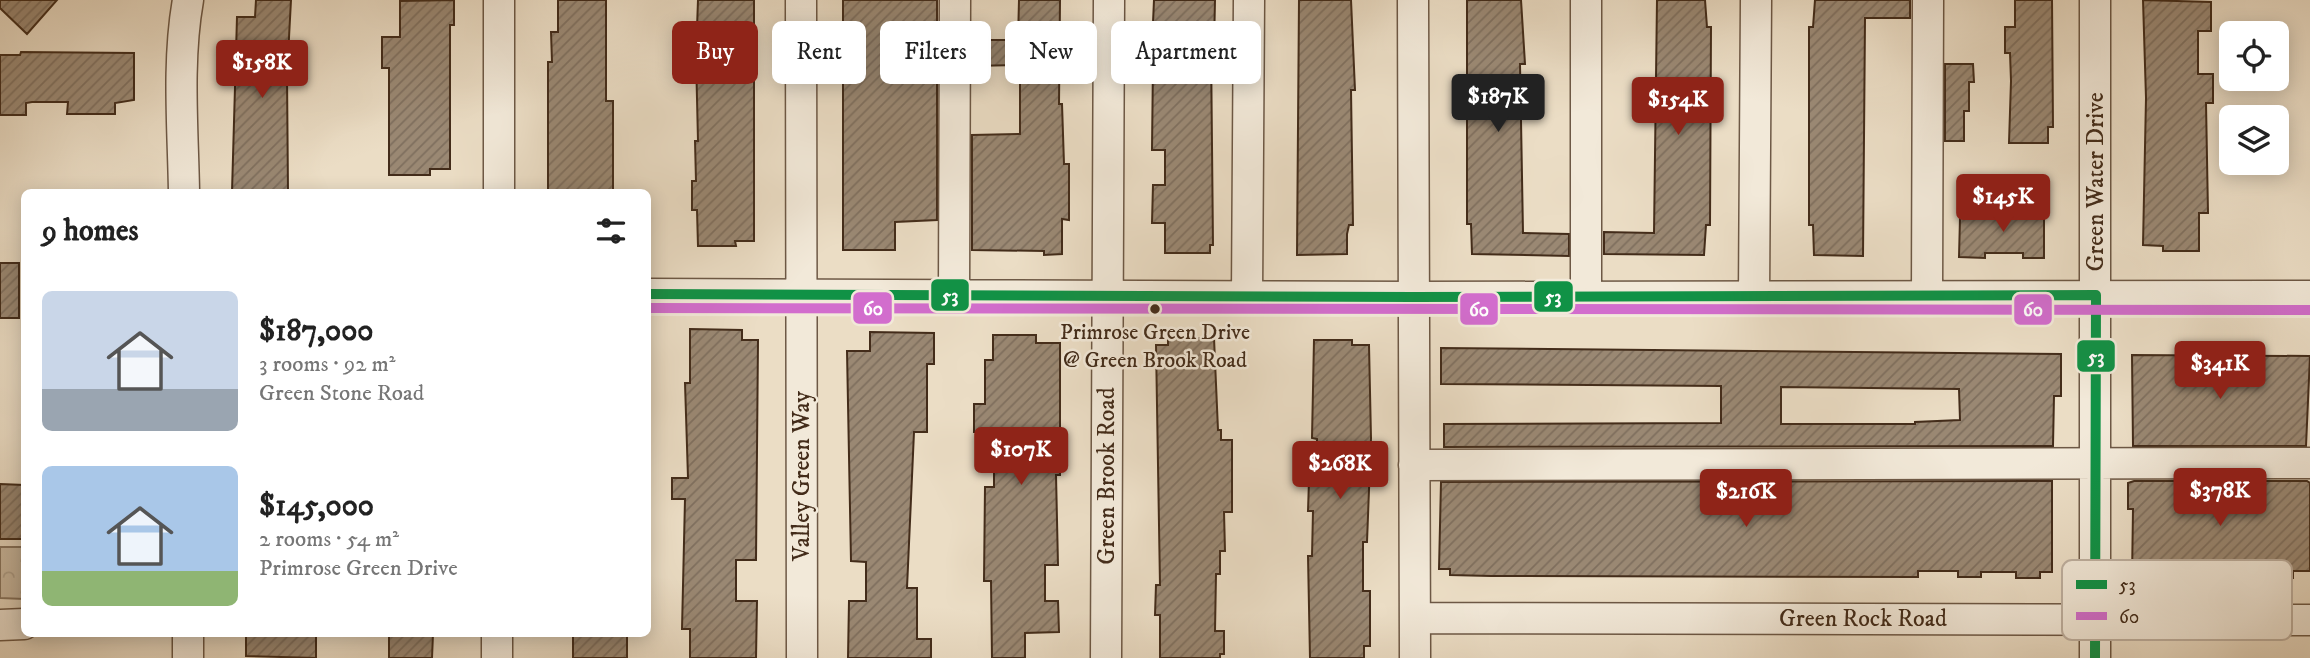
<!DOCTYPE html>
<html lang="en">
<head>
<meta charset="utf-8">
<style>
  :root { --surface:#fff; --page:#f6f6f6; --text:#222; --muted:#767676; --accent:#8f2418 }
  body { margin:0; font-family:"IM FELL DW Pica",serif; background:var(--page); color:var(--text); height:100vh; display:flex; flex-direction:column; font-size:26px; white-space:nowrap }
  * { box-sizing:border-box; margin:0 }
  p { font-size:23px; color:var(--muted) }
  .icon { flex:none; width:38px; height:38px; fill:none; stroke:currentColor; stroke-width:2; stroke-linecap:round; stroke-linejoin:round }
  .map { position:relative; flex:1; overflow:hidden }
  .details { position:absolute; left:21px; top:189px; width:630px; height:448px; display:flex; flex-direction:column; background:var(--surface); border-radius:10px; box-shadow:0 4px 18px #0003 }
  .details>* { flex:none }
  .hud { position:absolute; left:672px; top:21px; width:665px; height:63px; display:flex; gap:14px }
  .controls { position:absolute; left:2219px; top:21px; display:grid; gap:14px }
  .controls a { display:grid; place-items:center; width:70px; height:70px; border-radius:10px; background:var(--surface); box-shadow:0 4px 18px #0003; font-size:35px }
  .price { position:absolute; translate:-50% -60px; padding:0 16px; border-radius:7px; background:var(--accent); color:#fff; font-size:23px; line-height:46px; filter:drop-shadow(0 2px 4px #0008) }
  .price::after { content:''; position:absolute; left:50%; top:42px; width:21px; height:16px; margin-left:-10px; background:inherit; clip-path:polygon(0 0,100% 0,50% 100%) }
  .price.active { background:#222; color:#fff }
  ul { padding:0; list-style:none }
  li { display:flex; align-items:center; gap:21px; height:175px; padding:0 21px }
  li span { display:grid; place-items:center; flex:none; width:196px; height:140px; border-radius:10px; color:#555 }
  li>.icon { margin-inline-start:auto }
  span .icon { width:84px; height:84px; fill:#fffc; stroke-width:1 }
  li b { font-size:30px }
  h2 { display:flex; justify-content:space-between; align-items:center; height:84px; padding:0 21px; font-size:30px }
  .pill { padding:0 24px; border-radius:10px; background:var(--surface); box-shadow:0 4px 18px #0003; font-size:24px; line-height:63px }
  .pill.active { background:var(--accent); color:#fff }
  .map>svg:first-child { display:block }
</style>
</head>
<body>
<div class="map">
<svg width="2310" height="658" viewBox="0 0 2310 658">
  <defs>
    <pattern id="park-crowns" width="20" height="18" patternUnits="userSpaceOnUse" patternTransform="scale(1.75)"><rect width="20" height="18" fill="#cebfa8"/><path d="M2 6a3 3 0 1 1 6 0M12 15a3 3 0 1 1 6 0" fill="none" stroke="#b2a490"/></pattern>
    <pattern id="building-hatch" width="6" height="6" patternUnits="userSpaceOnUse" patternTransform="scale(1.75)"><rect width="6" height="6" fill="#9a8873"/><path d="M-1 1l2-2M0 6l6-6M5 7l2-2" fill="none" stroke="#7f6f5e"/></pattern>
  </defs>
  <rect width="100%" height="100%" fill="#ebddc5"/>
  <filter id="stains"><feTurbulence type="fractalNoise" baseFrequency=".00286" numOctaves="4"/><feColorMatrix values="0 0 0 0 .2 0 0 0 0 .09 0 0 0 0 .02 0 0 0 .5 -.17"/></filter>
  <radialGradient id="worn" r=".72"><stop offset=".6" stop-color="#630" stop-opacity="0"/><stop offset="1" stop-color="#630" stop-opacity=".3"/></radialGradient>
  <!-- park -->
  <path fill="url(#park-crowns)" stroke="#887661" stroke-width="2" d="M 0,547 L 24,547 L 24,599 L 0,598 Z"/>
  <!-- building -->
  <path fill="url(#building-hatch)" stroke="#432c1a" stroke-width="2" fill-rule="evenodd" d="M 0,0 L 57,0 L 27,34 L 0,8 Z
    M 256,0 L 291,0 L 287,75 L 288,192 L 232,192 L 237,17 L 255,17 Z
    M 454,0 L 454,25 L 450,25 L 450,169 L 430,169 L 430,175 L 389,175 L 389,68 L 382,68 L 382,37 L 400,37 L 400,1 Z
    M 558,0 L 606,0 L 606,101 L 613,101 L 613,192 L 548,192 L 548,62 L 552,62 L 551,32 L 558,32 Z
    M 698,0 L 754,0 L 754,241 L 735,241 L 736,246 L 698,246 L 697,210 L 692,210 L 692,181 L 696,181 L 695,141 L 698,141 L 696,56 Z
    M 843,0 L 937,0 L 937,220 L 895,222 L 895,250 L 843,250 Z
    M 1019,0 L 1060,0 L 1059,104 L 1062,104 L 1064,164 L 1069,164 L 1069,220 L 1062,219 L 1062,254 L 1044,255 L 1044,251 L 972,250 L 972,135 L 1020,134 L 1020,65 L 972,66 L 972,40 L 1018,40 Z
    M 1154,0 L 1215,0 L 1214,46 L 1211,46 L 1213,245 L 1210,245 L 1210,253 L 1165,253 L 1165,223 L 1152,223 L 1153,185 L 1165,185 L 1165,150 L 1152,150 L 1153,63 L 1166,63 L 1166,23 L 1153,23 Z
    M 1299,0 L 1351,0 L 1355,90 L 1351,90 L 1353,225 L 1349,225 L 1347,234 L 1347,254 L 1297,255 Z
    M 1467,0 L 1521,0 L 1525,64 L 1520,64 L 1523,233 L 1569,234 L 1569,256 L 1472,254 L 1471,224 L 1467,224 Z
    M 1657,0 L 1705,0 L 1707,27 L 1711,27 L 1710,225 L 1706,225 L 1704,255 L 1604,254 L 1604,232 L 1654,233 Z
    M 1815,0 L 1910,0 L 1910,18 L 1865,18 L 1863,256 L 1814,255 L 1813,225 L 1809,225 L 1809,27 L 1813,27 Z
    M 2015,0 L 2052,0 L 2053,127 L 2048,127 L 2048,143 L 2009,143 L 2011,81 L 2010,53 L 2005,53 L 2005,27 L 2015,27 Z
    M 2143,0 L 2211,2 L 2211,31 L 2198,31 L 2198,74 L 2213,74 L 2213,103 L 2206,103 L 2208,213 L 2199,213 L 2199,251 L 2163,251 L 2163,246 L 2143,245 L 2146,98 Z
    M 21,52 L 134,53 L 134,100 L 115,103 L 115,114 L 67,114 L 68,102 L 32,102 L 26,103 L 26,115 L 0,115 L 0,55 L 20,55 Z
    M 1945,64 L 1973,64 L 1974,82 L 1969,82 L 1969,111 L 1964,111 L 1964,141 L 1945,141 Z
    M 1981,210 L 2044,210 L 2044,258 L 2023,258 L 2023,253 L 1985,253 L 1985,258 L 1959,257 L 1960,218 L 1981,218 Z
    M 0,263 L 19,263 L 19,318 L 0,318 Z
    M 690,329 L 742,330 L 742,340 L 758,340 L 756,560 L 736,560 L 736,601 L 757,601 L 756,658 L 690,658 L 690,629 L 682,629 L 685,499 L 672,499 L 672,478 L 688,478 L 685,383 L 690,383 Z
    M 870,332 L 934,333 L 934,364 L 927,364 L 927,432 L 914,432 L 907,588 L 917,588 L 917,639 L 931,639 L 931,658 L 848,658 L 849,601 L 866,601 L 866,562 L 851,561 L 847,351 L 870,351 Z
    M 993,335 L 1036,335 L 1036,343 L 1060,343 L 1060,475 L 1056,475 L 1058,565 L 1045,565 L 1045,601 L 1058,601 L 1059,632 L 1025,633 L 1025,658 L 992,658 L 991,581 L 984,581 L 985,487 L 994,487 L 994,432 L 974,432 L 974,404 L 985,404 L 985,360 L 993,360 Z
    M 1214,338 L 1218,430 L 1221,430 L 1221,440 L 1232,440 L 1232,512 L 1224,512 L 1225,551 L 1220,551 L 1220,574 L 1216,574 L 1215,631 L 1224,631 L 1224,654 L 1220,654 L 1220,658 L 1160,658 L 1160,615 L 1155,615 L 1156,585 L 1160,585 L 1156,345 L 1168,345 L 1168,339 Z
    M 1314,340 L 1352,340 L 1352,345 L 1369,345 L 1371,438 L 1367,542 L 1363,542 L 1363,591 L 1370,591 L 1370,646 L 1364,646 L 1364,658 L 1310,658 L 1308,556 L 1312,556 L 1313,511 L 1308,511 L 1309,480 L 1316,480 L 1317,439 L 1312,438 Z
    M 1441,348 L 2061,354 L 2061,396 L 2054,396 L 2053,446 L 1444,447 L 1444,424 L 1721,423 L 1721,386 L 1441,384 ZM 1781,387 L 1959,389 L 1960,420 L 1915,422 L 1915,424 L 1781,424 Z
    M 2132,355 L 2310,356 L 2306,446 L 2133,446 Z
    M 2052,481 L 2052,572 L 2040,572 L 2040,578 L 2016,578 L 2016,572 L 1981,572 L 1981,577 L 1958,577 L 1958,571 L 1918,571 L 1918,577 L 1491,576 L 1450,575 L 1450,569 L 1439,569 L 1441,482 Z
    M 2134,481 L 2307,481 L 2310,483 L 2310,571 L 2293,571 L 2293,578 L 2178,574 L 2178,578 L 2132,578 L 2133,509 L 2128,509 L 2128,483 Z
    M 0,484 L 24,485 L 24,539 L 0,539 Z
    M 246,634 L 316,634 L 316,658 L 246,656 Z
    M 389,634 L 433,634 L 432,658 L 389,658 Z
    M 573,634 L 627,634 L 627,658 L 573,658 Z"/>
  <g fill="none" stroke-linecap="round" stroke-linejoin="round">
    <defs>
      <path id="minor" d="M 801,0 L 802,658
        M 1413,0 L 1415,658
        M 184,192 C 183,129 177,62 188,0
        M 499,192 L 499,0
        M 648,294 L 1413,297 L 2310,296
        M 954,295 L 955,0
        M 1247,295 L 1249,0
        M 1927,296 L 1928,0
        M 1586,297 L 1586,0
        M 1754,297 L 1756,0
        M 1414,465 L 2310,463
        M 1416,618 L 2310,620
        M 0,625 L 24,624
        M 188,634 L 188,658
        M 497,658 L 497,634
        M 1106,658 L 1109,0
        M 2095,658 L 2095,0"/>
    </defs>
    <!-- minor casing -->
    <use href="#minor" stroke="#6d5845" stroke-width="33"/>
    <!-- minor -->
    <use href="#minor" stroke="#f2e9d9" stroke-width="30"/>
    <defs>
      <path id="bus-1" d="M 648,294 L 1413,297 L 2096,295 L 2095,658"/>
      <path id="bus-2" d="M 648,308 L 2310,310"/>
    </defs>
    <!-- bus-1 casing -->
    <use href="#bus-1" stroke="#f2e9d9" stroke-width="16"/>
    <!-- bus-2 casing -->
    <use href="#bus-2" stroke="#f2e9d9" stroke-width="16"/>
    <!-- bus-1 -->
    <use href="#bus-1" stroke="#109246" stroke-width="10"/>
    <!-- bus-2 -->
    <use href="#bus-2" stroke="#d26dcd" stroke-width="10"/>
  </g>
  <!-- markers -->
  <circle fill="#432c1a" stroke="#f2e9d9" stroke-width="2.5" cx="1155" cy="309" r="6"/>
  <g text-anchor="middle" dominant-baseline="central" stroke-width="5" stroke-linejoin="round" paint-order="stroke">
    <!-- bus labels -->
    <g font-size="22" fill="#432c1a" stroke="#f2e9d9">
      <text x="1155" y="332">Primrose Green Drive<tspan x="1155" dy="28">@ Green Brook Road</tspan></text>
    </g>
    <!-- street labels -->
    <g font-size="24" fill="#432c1a" stroke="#f2e9d9">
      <text transform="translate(2096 182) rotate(-90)">Green Water Drive</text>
      <text transform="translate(802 476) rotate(-90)">Valley Green Way</text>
      <text transform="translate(1107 476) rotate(-90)">Green Brook Road</text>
      <text x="1863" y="619">Green Rock Road</text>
    </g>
  </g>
  <!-- legend -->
  <rect x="2062" y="560" width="230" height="80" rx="10" fill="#f2e9d9" stroke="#beb0a0" stroke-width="2"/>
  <rect x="2076" y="580" width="31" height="9" fill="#109246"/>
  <rect x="2076" y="612" width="31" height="8" fill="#d26dcd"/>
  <g font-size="19" fill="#432c1a">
    <text x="2119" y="591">53</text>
    <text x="2119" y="623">60</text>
  </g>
  <g stroke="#f2e9d9" stroke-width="2.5">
    <rect x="930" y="278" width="40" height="34" rx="7" fill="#109246"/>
    <rect x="1533" y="280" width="41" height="33" rx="7" fill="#109246"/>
    <rect x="852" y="291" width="41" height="34" rx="7" fill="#d26dcd"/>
    <rect x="1459" y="292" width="40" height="34" rx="7" fill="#d26dcd"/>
    <rect x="2013" y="293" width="40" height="33" rx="7" fill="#d26dcd"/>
    <rect x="2076" y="339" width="40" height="34" rx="7" fill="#109246"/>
  </g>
  <g font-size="19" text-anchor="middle" font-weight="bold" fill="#fff">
    <text x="950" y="302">53</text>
    <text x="1553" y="303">53</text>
    <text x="873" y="315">60</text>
    <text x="1479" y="316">60</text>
    <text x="2033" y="316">60</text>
    <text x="2096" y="363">53</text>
  </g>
  <rect width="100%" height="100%" filter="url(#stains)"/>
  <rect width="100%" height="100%" fill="url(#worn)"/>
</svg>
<div class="controls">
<a><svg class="icon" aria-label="locate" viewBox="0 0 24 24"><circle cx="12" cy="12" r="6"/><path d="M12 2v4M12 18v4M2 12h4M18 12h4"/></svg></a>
<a><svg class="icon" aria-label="layers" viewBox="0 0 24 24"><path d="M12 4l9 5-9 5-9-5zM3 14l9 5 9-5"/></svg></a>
</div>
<b class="price" style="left:262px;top:100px">$158K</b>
<b class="price active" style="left:1498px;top:134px">$187K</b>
<b class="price" style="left:1678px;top:137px">$154K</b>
<b class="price" style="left:2003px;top:234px">$145K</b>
<b class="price" style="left:2220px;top:401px">$341K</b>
<b class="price" style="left:1021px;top:487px">$107K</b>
<b class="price" style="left:1340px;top:501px">$268K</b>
<b class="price" style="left:2220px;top:528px">$378K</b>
<b class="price" style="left:1746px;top:529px">$216K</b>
<div class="hud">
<a class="pill active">Buy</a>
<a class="pill">Rent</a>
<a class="pill">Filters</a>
<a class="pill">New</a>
<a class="pill">Apartment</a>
</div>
<section class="details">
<h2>9 homes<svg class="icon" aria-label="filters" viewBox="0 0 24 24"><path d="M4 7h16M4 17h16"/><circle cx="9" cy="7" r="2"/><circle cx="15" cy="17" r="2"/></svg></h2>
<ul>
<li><span style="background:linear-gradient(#c9d6e8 70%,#9aa5b1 0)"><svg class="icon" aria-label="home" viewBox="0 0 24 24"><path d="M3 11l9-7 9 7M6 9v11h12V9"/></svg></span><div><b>$187,000</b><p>3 rooms · 92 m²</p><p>Green Stone Road</p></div></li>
<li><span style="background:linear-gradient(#a9c7e8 75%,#8fb573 0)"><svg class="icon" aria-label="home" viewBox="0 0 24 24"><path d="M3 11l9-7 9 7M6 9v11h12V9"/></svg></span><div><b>$145,000</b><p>2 rooms · 54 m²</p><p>Primrose Green Drive</p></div></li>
</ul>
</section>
</div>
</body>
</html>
